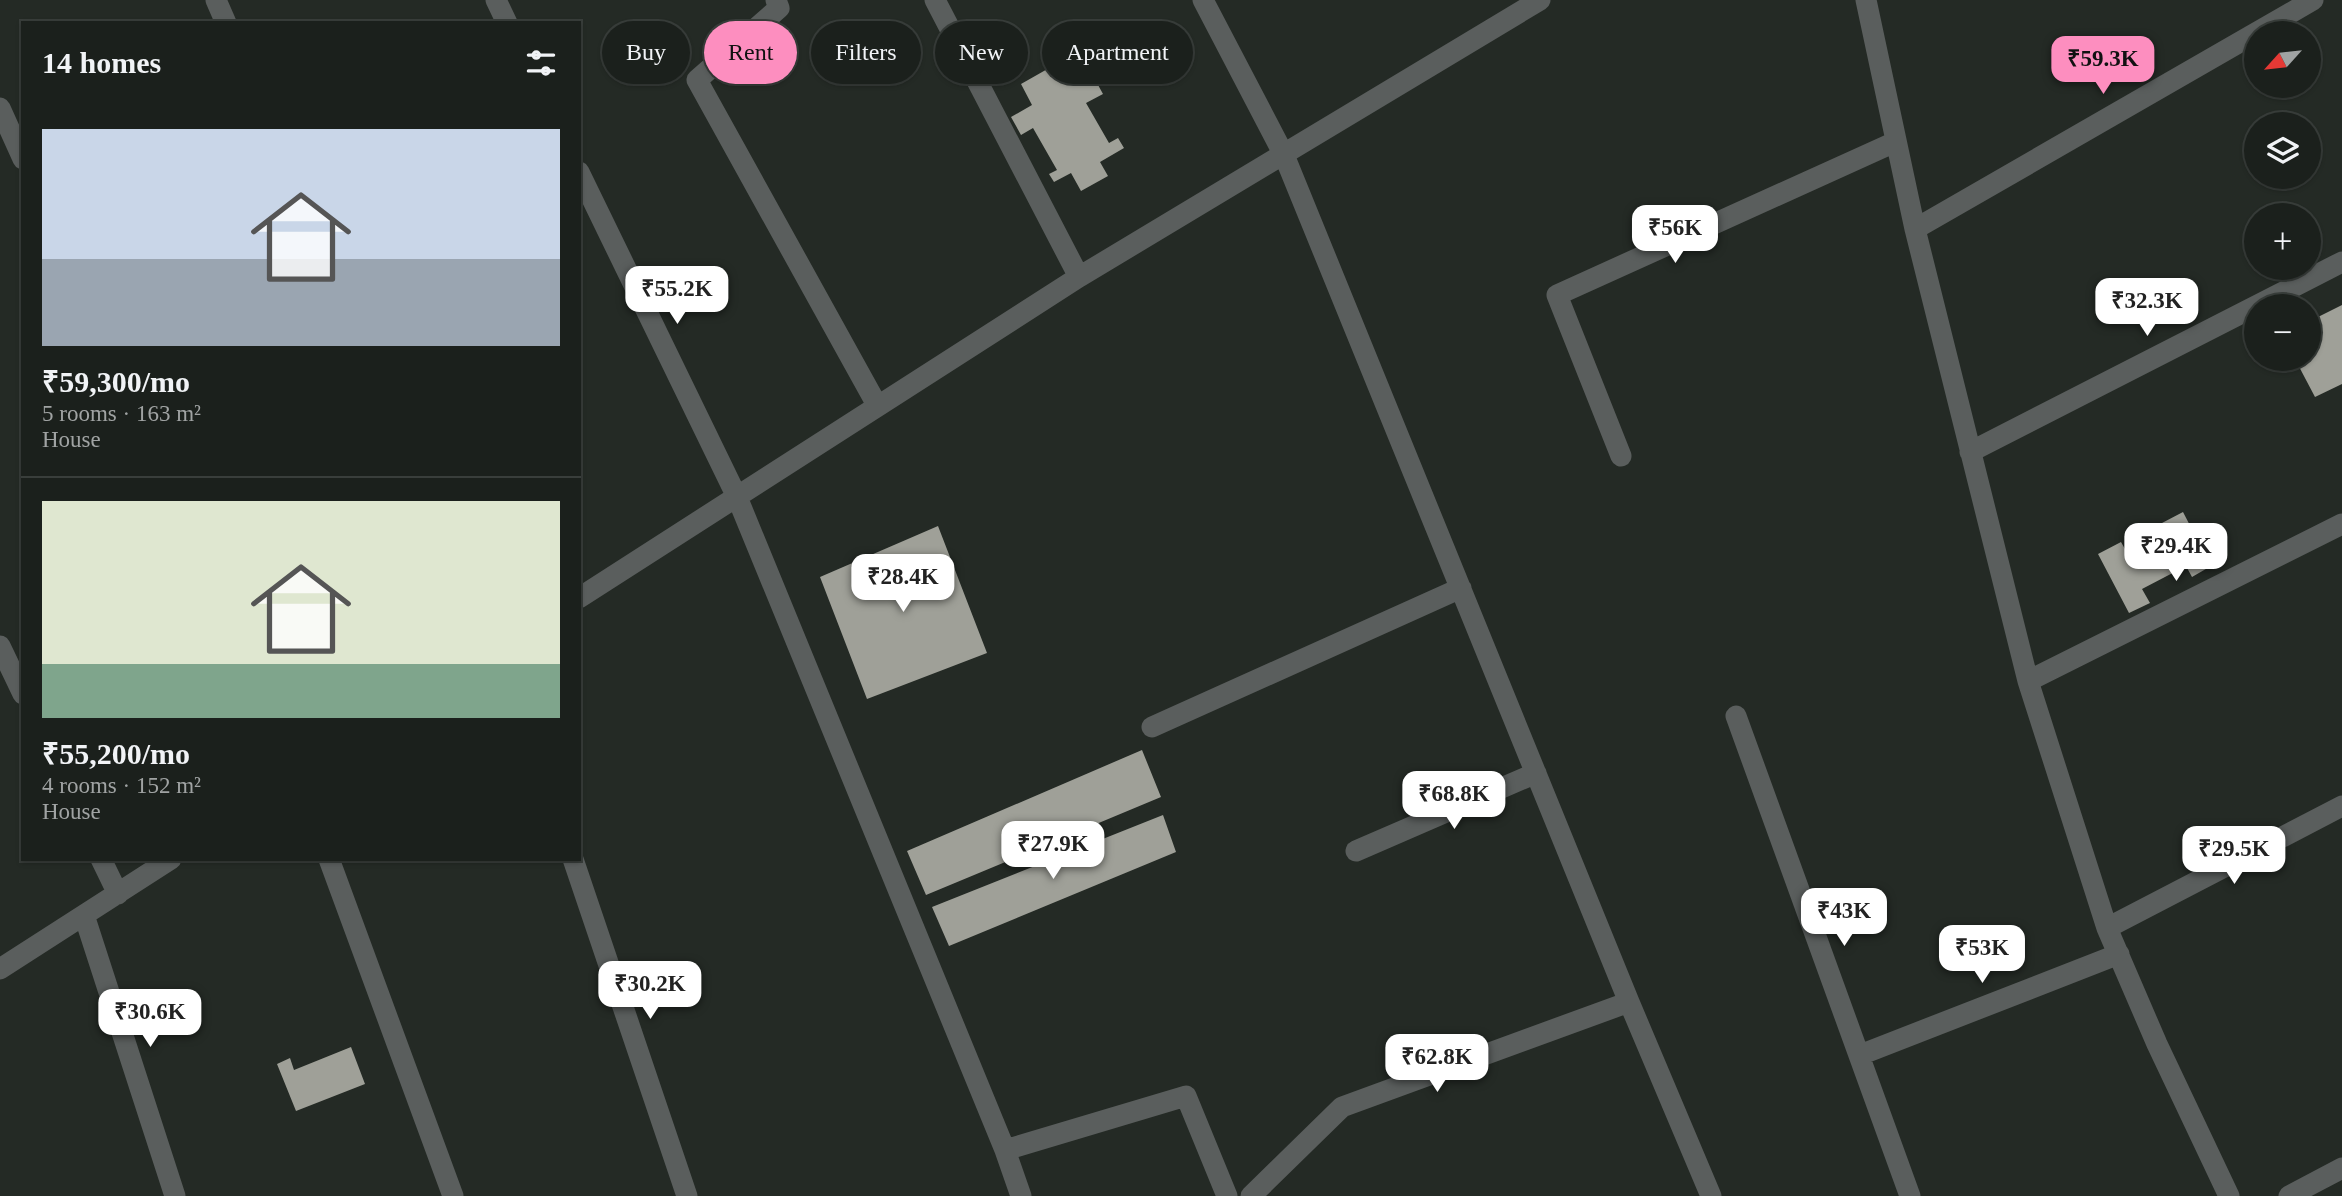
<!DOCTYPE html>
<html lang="en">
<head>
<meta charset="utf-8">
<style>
  :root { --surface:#1b201c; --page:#282d29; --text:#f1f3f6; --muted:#a0a3a3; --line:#393e3b; --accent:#fd8ebf }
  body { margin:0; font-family:Georgia,serif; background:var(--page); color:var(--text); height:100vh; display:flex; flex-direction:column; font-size:26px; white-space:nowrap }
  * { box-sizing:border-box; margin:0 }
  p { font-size:23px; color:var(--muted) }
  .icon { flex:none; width:38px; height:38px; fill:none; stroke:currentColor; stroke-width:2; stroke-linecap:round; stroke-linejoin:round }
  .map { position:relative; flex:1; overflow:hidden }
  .sheet { position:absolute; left:21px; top:21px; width:560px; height:840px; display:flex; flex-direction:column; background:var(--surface); border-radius:0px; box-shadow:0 2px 5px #0004,0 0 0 2px var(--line) }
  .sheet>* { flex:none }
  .banner { position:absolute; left:602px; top:21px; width:665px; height:63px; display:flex; gap:14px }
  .needle { width:46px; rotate:243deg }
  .controls { position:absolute; left:2244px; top:21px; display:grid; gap:14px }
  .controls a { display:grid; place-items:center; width:77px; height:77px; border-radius:50%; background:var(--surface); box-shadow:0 2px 5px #0004,0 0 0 2px var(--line); font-size:35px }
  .price { position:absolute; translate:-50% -60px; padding:0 16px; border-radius:14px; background:#fff; color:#222; font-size:23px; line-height:46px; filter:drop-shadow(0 2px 4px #0008) }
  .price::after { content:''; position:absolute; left:50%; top:42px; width:21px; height:16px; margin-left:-10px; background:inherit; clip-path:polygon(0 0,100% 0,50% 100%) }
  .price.active { background:var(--accent); color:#111 }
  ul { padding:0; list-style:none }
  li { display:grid; align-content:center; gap:14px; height:371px; padding:0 21px }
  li+li { border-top:2px solid var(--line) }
  li span { display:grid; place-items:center; height:217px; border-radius:0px; color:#555 }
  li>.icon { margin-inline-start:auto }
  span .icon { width:126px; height:126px; fill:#fffc; stroke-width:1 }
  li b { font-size:30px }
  h2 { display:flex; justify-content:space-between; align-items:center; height:84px; padding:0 21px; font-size:30px }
  .pill { padding:0 24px; border-radius:32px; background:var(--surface); box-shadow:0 2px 5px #0004,0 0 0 2px var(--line); font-size:24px; line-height:63px }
  .pill.active { background:var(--accent); color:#111 }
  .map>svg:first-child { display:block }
</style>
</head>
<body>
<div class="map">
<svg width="2342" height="1196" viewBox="0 0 2342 1196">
  <rect width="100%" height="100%" fill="#242a25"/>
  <!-- building -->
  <path fill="#9fa098" d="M 1058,63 L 1071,85 L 1092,74 L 1103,94 L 1086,103 L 1109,143 L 1118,138 L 1124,148 L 1100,162 L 1108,176 L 1081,191 L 1071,173 L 1054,182 L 1049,174 L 1057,170 L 1033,128 L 1021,135 L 1011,117 L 1032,105 L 1021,84 Z
    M 2342,305 L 2342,384 L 2315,397 L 2295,359 L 2308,359 L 2308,322 Z
    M 2183,512 L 2211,566 L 2192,577 L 2186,566 L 2142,589 L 2150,603 L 2129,613 L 2098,554 L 2121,542 L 2125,549 L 2162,530 L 2162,523 Z
    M 938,526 L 987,653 L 867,699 L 820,577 Z
    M 1142,750 L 1161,797 L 926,895 L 907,851 Z
    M 1163,815 L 1176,852 L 949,946 L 932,907 Z
    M 351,1047 L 365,1084 L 296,1111 L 277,1064 L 290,1058 L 294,1070 Z"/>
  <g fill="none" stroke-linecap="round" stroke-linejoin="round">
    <!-- minor -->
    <path stroke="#5a5e5d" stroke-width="21" d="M 216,0 L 226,23
      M 496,0 L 507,23
      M 776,0 L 779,8 L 697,80 L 877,405
      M 935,0 L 1079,277
      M 1203,0 L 1284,155 L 1629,1002 L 1711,1196
      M 1866,0 L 1915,229 L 2028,681 L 2107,928 L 2157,1044 L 2229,1196
      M 0,108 L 23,159
      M 579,172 L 737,497 L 1005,1150 L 1021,1196
      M 1915,229 L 2313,0
      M 1970,452 L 2342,262
      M 1621,456 L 1557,295 L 1895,142
      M 579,598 L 1079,277 L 1540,0
      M 0,646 L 23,694
      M 2028,681 L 2342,524
      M 1736,716 L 1910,1196
      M 1152,727 L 1461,588
      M 1356,851 L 1536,773
      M 101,859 L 118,894
      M 329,859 L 453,1196
      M 573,859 L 687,1196
      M 84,915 L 175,1196
      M 2107,928 L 2342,806
      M 0,969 L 171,859
      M 1860,1055 L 2119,954
      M 1005,1150 L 1186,1096 L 1227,1196
      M 1251,1196 L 1342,1107 L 1629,1002
      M 2289,1196 L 2342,1168"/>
  </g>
</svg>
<div class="controls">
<a><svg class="needle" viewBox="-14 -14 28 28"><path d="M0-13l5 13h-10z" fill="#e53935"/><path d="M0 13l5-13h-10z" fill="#a0a3a3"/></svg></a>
<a><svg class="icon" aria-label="layers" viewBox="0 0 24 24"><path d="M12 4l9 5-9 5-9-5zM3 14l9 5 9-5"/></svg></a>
<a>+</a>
<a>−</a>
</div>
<b class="price active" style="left:2103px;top:96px">₹59.3K</b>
<b class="price" style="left:1675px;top:265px">₹56K</b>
<b class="price" style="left:677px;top:326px">₹55.2K</b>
<b class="price" style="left:2147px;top:338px">₹32.3K</b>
<b class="price" style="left:2176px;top:583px">₹29.4K</b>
<b class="price" style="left:903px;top:614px">₹28.4K</b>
<b class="price" style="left:1454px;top:831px">₹68.8K</b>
<b class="price" style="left:1053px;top:881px">₹27.9K</b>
<b class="price" style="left:2234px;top:886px">₹29.5K</b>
<b class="price" style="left:1844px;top:948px">₹43K</b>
<b class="price" style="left:1982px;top:985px">₹53K</b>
<b class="price" style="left:650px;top:1021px">₹30.2K</b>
<b class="price" style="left:150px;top:1049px">₹30.6K</b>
<b class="price" style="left:1437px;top:1094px">₹62.8K</b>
<div class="banner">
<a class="pill">Buy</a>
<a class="pill active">Rent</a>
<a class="pill">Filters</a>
<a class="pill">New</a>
<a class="pill">Apartment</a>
</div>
<section class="sheet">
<h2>14 homes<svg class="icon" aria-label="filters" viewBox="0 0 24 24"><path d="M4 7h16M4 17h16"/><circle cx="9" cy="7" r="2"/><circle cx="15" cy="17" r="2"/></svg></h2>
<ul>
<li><span style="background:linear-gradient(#c9d6e8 60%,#9aa5b1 0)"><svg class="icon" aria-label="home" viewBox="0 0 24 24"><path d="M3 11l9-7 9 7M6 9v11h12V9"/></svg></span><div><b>₹59,300/mo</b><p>5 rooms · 163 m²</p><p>House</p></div></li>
<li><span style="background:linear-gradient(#dfe7d0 75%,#7fa58c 0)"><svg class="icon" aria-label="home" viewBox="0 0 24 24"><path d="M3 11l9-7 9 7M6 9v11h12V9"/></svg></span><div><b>₹55,200/mo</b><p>4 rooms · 152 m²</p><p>House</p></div></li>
</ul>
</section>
</div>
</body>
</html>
